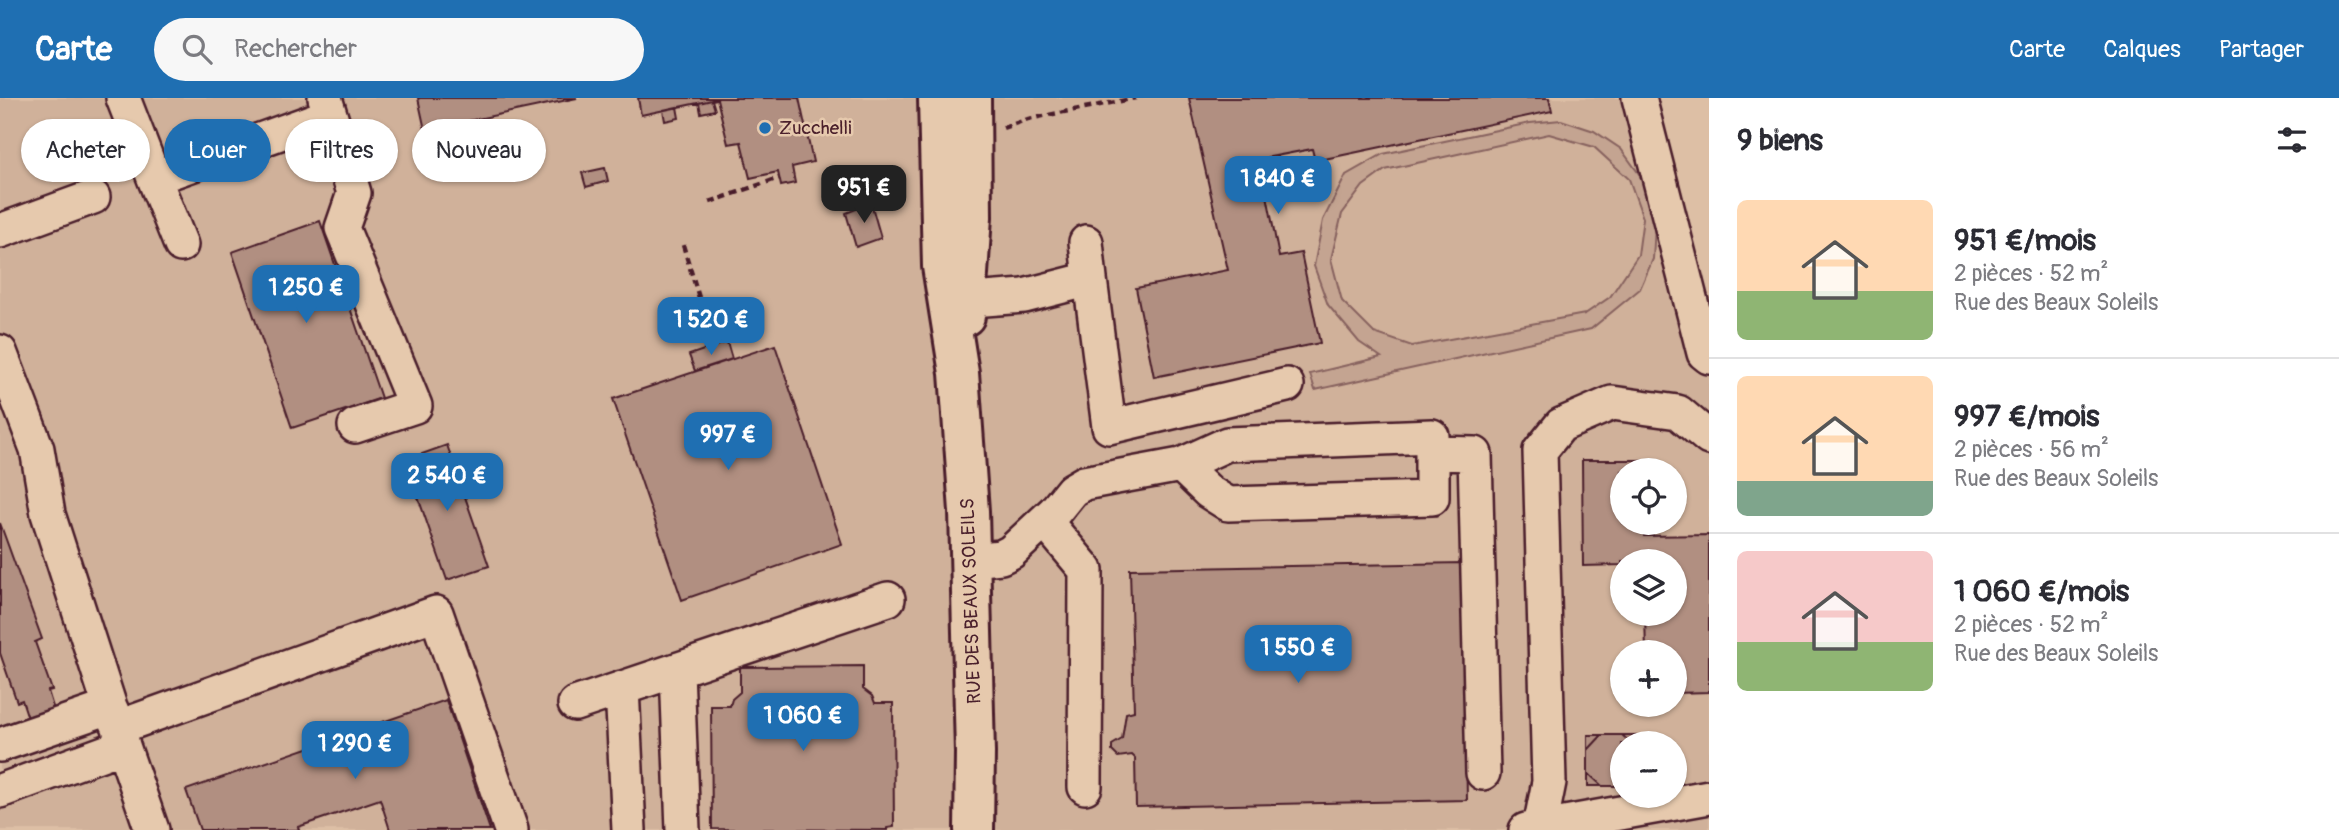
<!DOCTYPE html>
<html lang="fr">
<head>
<meta charset="utf-8">
<style>
  :root { --surface:#fff; --page:#f7f7f7; --text:#2b2b33; --muted:#7c7c81; --line:#e1e1e2; --accent:#1f6fb2 }
  body { margin:0; font-family:Pangolin,sans-serif; background:var(--page); color:var(--text); height:100vh; display:flex; flex-direction:column; font-size:26px; white-space:nowrap }
  * { box-sizing:border-box; margin:0 }
  p { font-size:23px; color:var(--muted) }
  .icon { flex:none; width:38px; height:38px; fill:none; stroke:currentColor; stroke-width:2; stroke-linecap:round; stroke-linejoin:round }
  .map { position:relative; flex:1; overflow:hidden }
  .side { display:flex; flex-direction:column; background:var(--surface); width:630px }
  .side>* { flex:none }
  .hud { position:absolute; left:21px; top:21px; width:665px; height:63px; display:flex; gap:14px }
  .controls { position:absolute; left:1610px; top:360px; display:grid; gap:14px }
  .controls a { display:grid; place-items:center; width:77px; height:77px; border-radius:50%; background:var(--surface); box-shadow:0 2px 5px #0004; font-size:35px }
  .price { position:absolute; translate:-50% -60px; padding:0 16px; border-radius:14px; background:var(--accent); color:#fff; font-size:23px; line-height:46px; filter:drop-shadow(0 2px 4px #0008) }
  .price::after { content:''; position:absolute; left:50%; top:42px; width:21px; height:16px; margin-left:-10px; background:inherit; clip-path:polygon(0 0,100% 0,50% 100%) }
  .price.active { background:#222; color:#fff }
  ul { padding:0; list-style:none }
  li { display:flex; align-items:center; gap:21px; height:175px; padding:0 28px }
  li+li { border-top:2px solid var(--line) }
  li span { display:grid; place-items:center; flex:none; width:196px; height:140px; border-radius:10px; color:#555 }
  li>.icon { margin-inline-start:auto }
  span .icon { width:84px; height:84px; fill:#fffc; stroke-width:1 }
  li b { font-size:30px }
  h2 { display:flex; justify-content:space-between; align-items:center; height:84px; padding:0 28px; font-size:30px }
  .pill { padding:0 24px; border-radius:32px; background:var(--surface); box-shadow:0 2px 5px #0004; font-size:24px; line-height:63px }
  .pill.active { background:var(--accent); color:#fff }
  header { display:flex; align-items:center; gap:42px; box-sizing:border-box; height:98px; padding:0 35px; background:var(--accent); color:#fff }
  header strong { font-size:33px }
  nav { display:flex; gap:38px; margin-inline-start:auto; font-size:24px }
  .search { width:490px; height:63px; background:var(--page); display:flex; align-items:center; gap:18px; box-sizing:border-box; padding:0 24px; border-radius:38px; color:var(--muted); font-size:26px }
  main { display:flex; flex:1; min-height:0 }
  .map>svg:first-child { display:block }
</style>
</head>
<body>
<header>
<strong>Carte</strong>
<div class="search"><svg class="icon" aria-label="search" viewBox="0 0 24 24"><circle cx="10" cy="10" r="6"/><path d="M15 15l6 6"/></svg>Rechercher</div>
<nav><a>Carte</a><a>Calques</a><a>Partager</a></nav>
</header>
<main>
<div class="map">
<svg width="1709" height="732" viewBox="0 0 1709 732">
  <rect width="100%" height="100%" fill="#ddbfa5"/>
  <filter id="ink" filterUnits="userSpaceOnUse"><feTurbulence type="fractalNoise" baseFrequency=".0143" numOctaves="2"/><feDisplacementMap in="SourceGraphic" scale="14" xChannelSelector="R" yChannelSelector="G"/><feConvolveMatrix kernelMatrix="1 2 1 2 8 2 1 2 1" color-interpolation-filters="sRGB"/></filter>
  <g filter="url(#ink)">
    <!-- built -->
    <path fill="#d0b19a" fill-rule="evenodd" d="M 0,0 L 1634,0 L 1676,224 L 1704,273 L 1709,277 L 1709,732 L 0,732 ZM 1622,373 L 1675,373 L 1675,425 L 1622,425 ZM 1622,464 L 1675,464 L 1675,516 L 1622,516 ZM 1622,555 L 1675,555 L 1675,607 L 1622,607 ZM 1622,646 L 1675,646 L 1675,698 L 1622,698 Z"/>
    <!-- green -->
    <path fill="#c4a491" stroke="#87625e" stroke-width="2" fill-rule="evenodd" d="M 1561,22 L 1594,33 L 1621,51 L 1642,80 L 1655,128 L 1653,161 L 1640,191 L 1591,231 L 1315,292 L 1310,276 L 1381,259 L 1359,244 L 1328,207 L 1314,168 L 1323,122 L 1346,77 L 1383,56 L 1530,25 ZM 1549,36 L 1594,49 L 1629,81 L 1643,120 L 1638,157 L 1610,199 L 1585,216 L 1412,248 L 1374,235 L 1342,203 L 1331,161 L 1342,116 L 1363,88 L 1385,72 Z"/>
    <!-- building -->
    <path fill="#b18f81" stroke="#4a1f2b" stroke-width="2" d="M 418,0 L 577,0 L 425,32 Z
      M 638,0 L 799,0 L 813,64 L 792,69 L 795,85 L 781,88 L 778,74 L 750,80 L 741,44 L 728,46 L 717,1 L 641,17 Z
      M 1189,0 L 1549,0 L 1552,13 L 1315,63 L 1312,51 L 1260,61 L 1279,159 L 1301,155 L 1320,245 L 1154,279 L 1136,190 L 1228,172 Z
      M 712,2 L 715,12 L 701,15 L 699,5 Z
      M 677,9 L 679,20 L 665,23 L 663,12 Z
      M 605,70 L 608,83 L 586,89 L 582,75 Z
      M 871,105 L 881,140 L 856,149 L 846,115 Z
      M 320,123 L 381,300 L 292,330 L 232,154 Z
      M 727,244 L 732,261 L 695,273 L 689,257 Z
      M 775,247 L 842,446 L 682,502 L 613,301 Z
      M 447,347 L 489,468 L 447,482 L 405,362 Z
      M 1582,362 L 1642,362 L 1642,373 L 1622,373 L 1622,425 L 1644,425 L 1644,438 L 1709,437 L 1709,594 L 1675,595 L 1675,555 L 1646,555 L 1645,516 L 1675,516 L 1675,464 L 1622,464 L 1622,467 L 1583,468 Z
      M 0,425 L 42,541 L 35,544 L 52,592 L 48,593 L 54,612 L 28,620 L 22,602 L 17,604 L 0,555 Z
      M 1463,465 L 1467,702 L 1136,709 L 1135,660 L 1132,657 L 1118,659 L 1112,653 L 1112,647 L 1122,641 L 1126,615 L 1134,613 L 1130,471 Z
      M 863,568 L 863,591 L 872,598 L 875,605 L 893,605 L 894,729 L 887,730 L 887,732 L 712,731 L 711,608 L 730,608 L 732,601 L 740,594 L 740,569 Z
      M 446,602 L 490,732 L 390,732 L 380,701 L 298,729 L 299,732 L 200,732 L 186,692 Z
      M 1588,637 L 1602,637 L 1588,652 Z
      M 1602,637 L 1622,637 L 1632,646 L 1622,646 L 1622,688 L 1602,688 L 1588,675 L 1588,652 Z
      M 1622,637 L 1636,637 L 1636,646 L 1632,646 Z
      M 1588,675 L 1602,688 L 1588,688 Z"/>
    <g fill="none" stroke-linecap="round" stroke-linejoin="round">
      <defs>
        <path id="minor" d="M 123,0 L 154,80 L 330,17
          M 325,0 L 354,95 L 342,130 L 415,308 L 355,328
          M 1639,0 L 1704,255 L 1709,259
          M 154,80 L 181,147
          M 0,133 L 93,99
          M 1086,144 L 1090,181
          M 946,204 L 1024,198 L 1090,181 L 1109,329 L 1287,287
          M 0,254 L 37,351 L 48,416 L 110,609
          M 1433,355 L 1475,356 L 1483,675
          M 1045,423 L 1086,472 L 1085,689
          M 971,462 L 1001,459 L 1011,454 L 1055,413 L 1072,392 L 1084,385 L 1181,367 L 1227,346 L 1432,338 L 1432,400 L 1228,406 L 1209,394 L 1181,367
          M 677,572 L 683,732
          M 622,590 L 629,732
          M 575,606 L 888,501
          M 119,629 L 436,515 L 511,732
          M 0,647 L 110,609 L 119,629 L 123,648 L 0,693
          M 123,648 L 152,732
          M 1540,729 L 1549,684 L 1540,353 L 1561,327 L 1612,305 L 1678,314 L 1709,340
          M 1526,732 L 1709,699"/>
        <path id="major" d="M 938,0 L 942,168 L 959,275 L 969,413 L 975,655 L 974,732
          M 965,218 L 972,119 L 971,0"/>
      </defs>
      <!-- minor casing -->
      <use href="#minor" stroke="#4a1f2b" stroke-width="38"/>
      <!-- major casing -->
      <use href="#major" stroke="#4a1f2b" stroke-width="44"/>
      <!-- path -->
      <path stroke="#4a1f2b" stroke-width="4.5" stroke-dasharray="7 5" stroke-linecap="butt" d="M 1003,30 L 1028,21 L 1136,0
        M 710,104 L 779,80
        M 683,147 L 714,249"/>
      <!-- minor -->
      <use href="#minor" stroke="#e6c9ad" stroke-width="33"/>
      <!-- major -->
      <use href="#major" stroke="#e6c9ad" stroke-width="38"/>
    </g>
  </g>
  <!-- markers -->
  <circle fill="#1f6fb2" stroke="#e6c9ad" stroke-width="2.5" cx="765" cy="30" r="7"/>
  <g text-anchor="middle" dominant-baseline="central" stroke-width="5" stroke-linejoin="round" paint-order="stroke">
    <!-- poi labels -->
    <g font-size="19" fill="#4a1f2b" stroke="#e6c9ad" text-anchor="start">
      <text x="779" y="30">Zucchelli</text>
    </g>
    <!-- street labels -->
    <g font-size="19" fill="#4a1f2b" stroke="#e6c9ad">
      <text transform="translate(971 503) rotate(-92)">RUE DES BEAUX SOLEILS</text>
    </g>
  </g>
</svg>
<div class="controls">
<a><svg class="icon" aria-label="locate" viewBox="0 0 24 24"><circle cx="12" cy="12" r="6"/><path d="M12 2v4M12 18v4M2 12h4M18 12h4"/></svg></a>
<a><svg class="icon" aria-label="layers" viewBox="0 0 24 24"><path d="M12 4l9 5-9 5-9-5zM3 14l9 5 9-5"/></svg></a>
<a>+</a>
<a>−</a>
</div>
<b class="price" style="left:1278px;top:118px">1 840 €</b>
<b class="price active" style="left:864px;top:127px">951 €</b>
<b class="price" style="left:306px;top:227px">1 250 €</b>
<b class="price" style="left:711px;top:259px">1 520 €</b>
<b class="price" style="left:728px;top:374px">997 €</b>
<b class="price" style="left:447px;top:415px">2 540 €</b>
<b class="price" style="left:1298px;top:587px">1 550 €</b>
<b class="price" style="left:803px;top:655px">1 060 €</b>
<b class="price" style="left:355px;top:683px">1 290 €</b>
<div class="hud">
<a class="pill">Acheter</a>
<a class="pill active">Louer</a>
<a class="pill">Filtres</a>
<a class="pill">Nouveau</a>
</div>
</div>
<section class="side">
<h2>9 biens<svg class="icon" aria-label="filters" viewBox="0 0 24 24"><path d="M4 7h16M4 17h16"/><circle cx="9" cy="7" r="2"/><circle cx="15" cy="17" r="2"/></svg></h2>
<ul>
<li><span style="background:linear-gradient(#ffd9b3 65%,#8fb573 0)"><svg class="icon" aria-label="home" viewBox="0 0 24 24"><path d="M3 11l9-7 9 7M6 9v11h12V9"/></svg></span><div><b>951 €/mois</b><p>2 pièces · 52 m²</p><p>Rue des Beaux Soleils</p></div></li>
<li><span style="background:linear-gradient(#ffd9b3 75%,#7fa58c 0)"><svg class="icon" aria-label="home" viewBox="0 0 24 24"><path d="M3 11l9-7 9 7M6 9v11h12V9"/></svg></span><div><b>997 €/mois</b><p>2 pièces · 56 m²</p><p>Rue des Beaux Soleils</p></div></li>
<li><span style="background:linear-gradient(#f6c9c9 65%,#8fb573 0)"><svg class="icon" aria-label="home" viewBox="0 0 24 24"><path d="M3 11l9-7 9 7M6 9v11h12V9"/></svg></span><div><b>1 060 €/mois</b><p>2 pièces · 52 m²</p><p>Rue des Beaux Soleils</p></div></li>
</ul>
</section>
</main>
</body>
</html>
